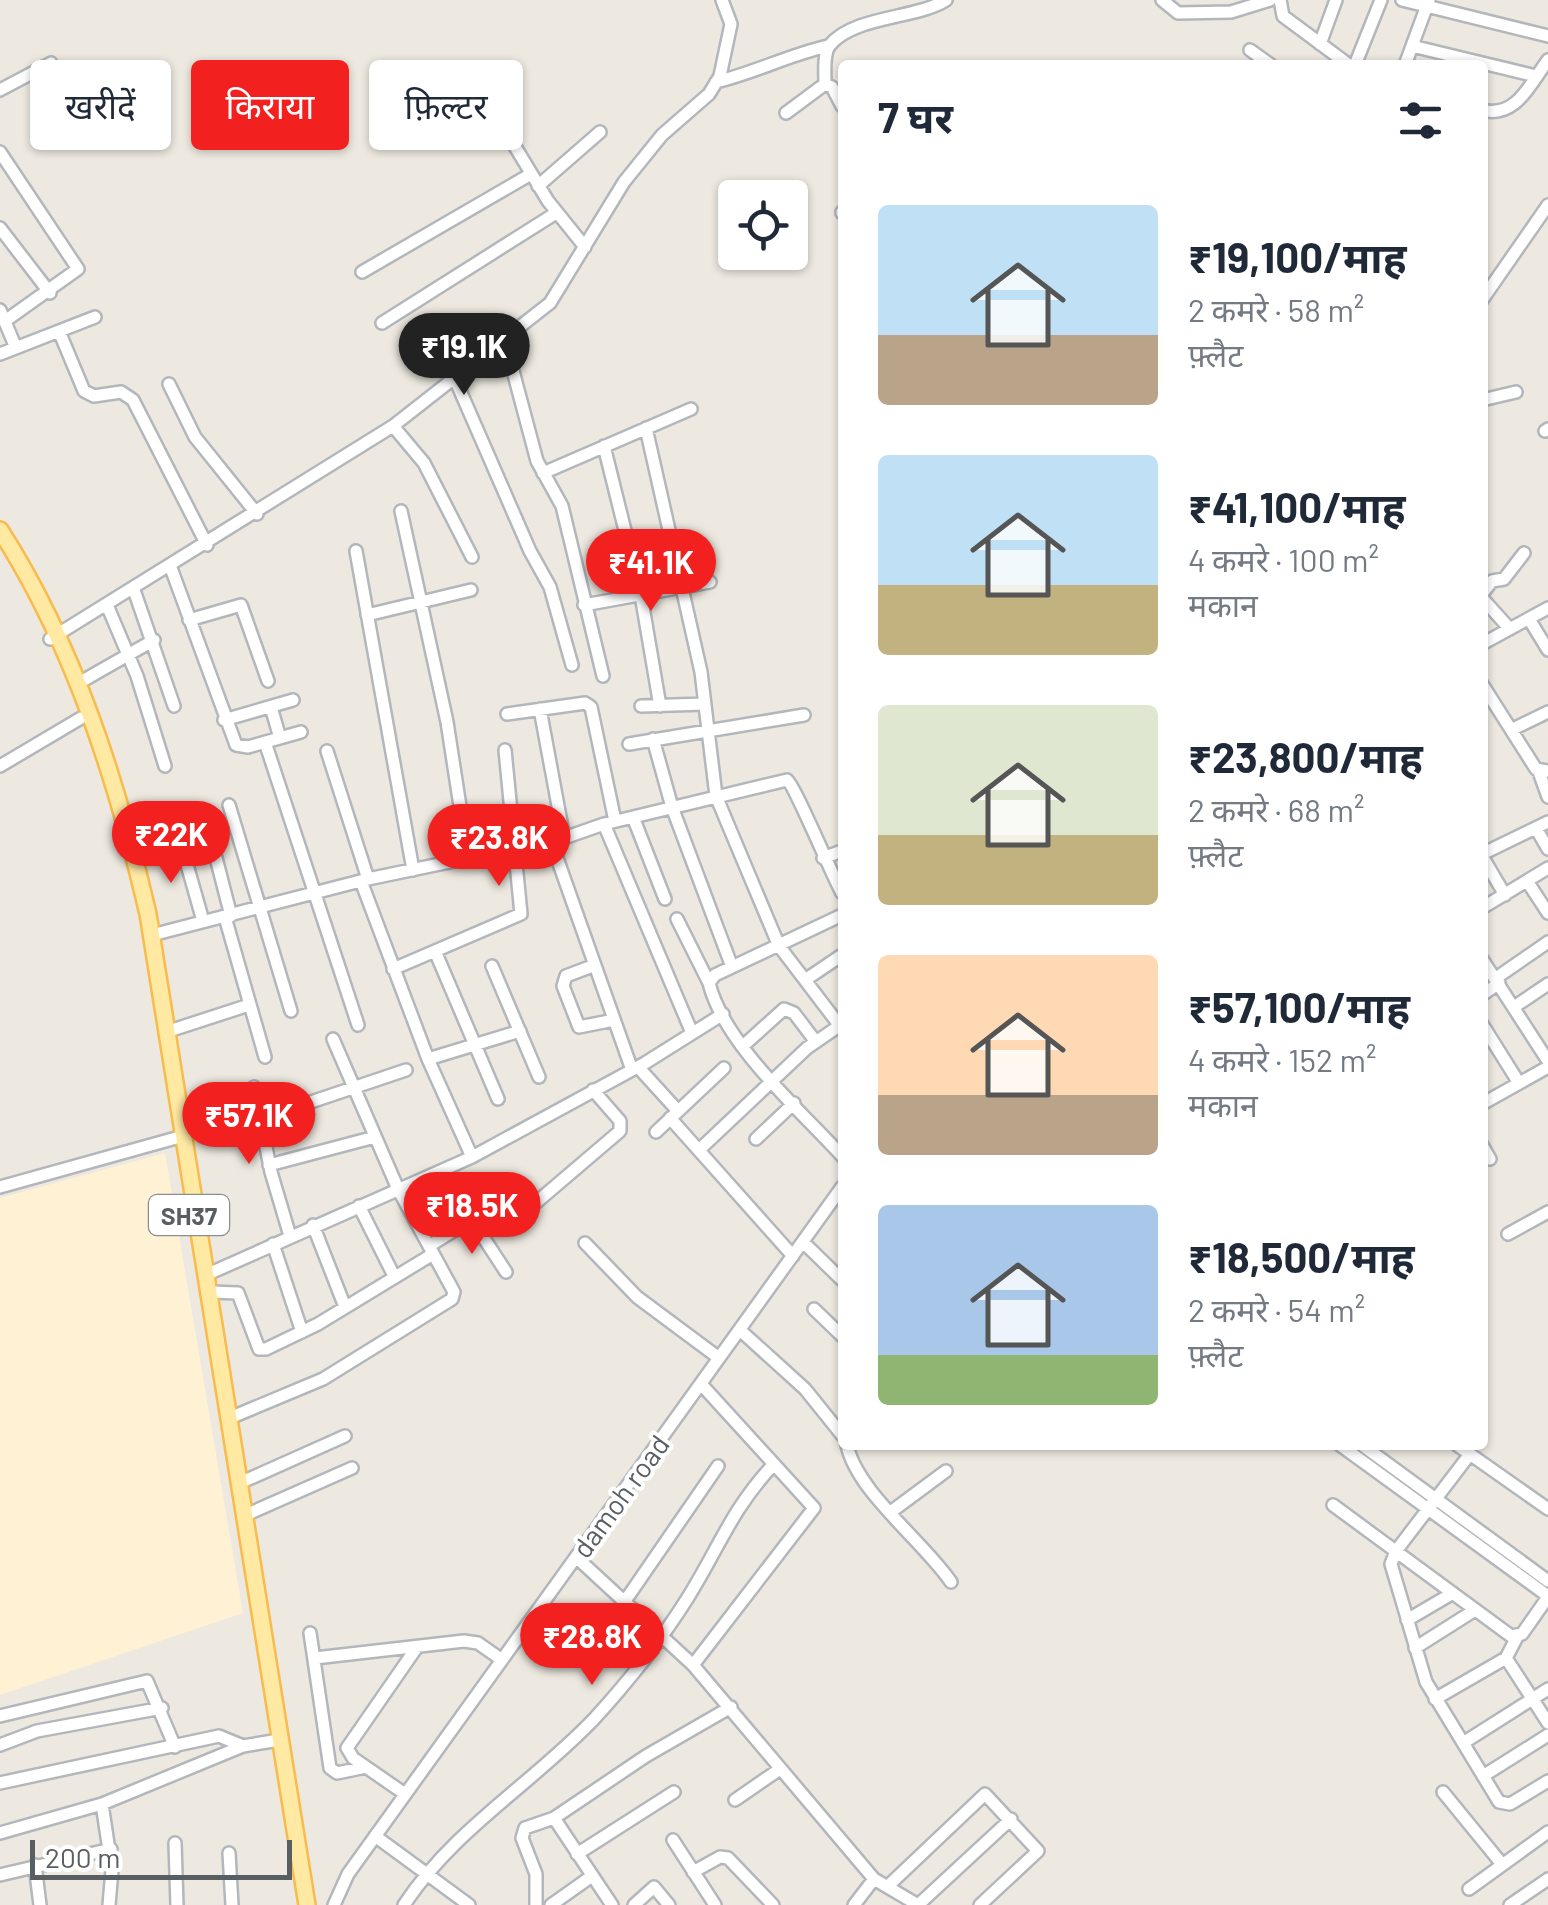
<!DOCTYPE html>
<html lang="hi">
<head>
<meta charset="utf-8">
<style>
  :root { --surface:#fff; --page:#f6f6f7; --text:#1f2937; --muted:#747a83; --accent:#f32020 }
  body { margin:0; font-family:Barlow,"Noto Sans Devanagari",sans-serif; background:var(--page); color:var(--text); height:100vh; display:flex; flex-direction:column; font-size:38px; white-space:nowrap }
  * { box-sizing:border-box; margin:0 }
  p { font-size:32px; color:var(--muted) }
  .icon { flex:none; width:55px; height:55px; fill:none; stroke:currentColor; stroke-width:2; stroke-linecap:round; stroke-linejoin:round }
  .map { position:relative; flex:1; overflow:hidden }
  .panel { position:absolute; left:838px; top:60px; width:650px; height:1390px; display:flex; flex-direction:column; background:var(--surface); border-radius:10px; box-shadow:0 2px 8px #0004 }
  .panel>* { flex:none }
  .hud { position:absolute; left:30px; top:60px; width:658px; height:90px; display:flex; gap:20px }
  .fabs { position:absolute; left:718px; top:180px; display:grid; gap:20px }
  .fabs a { display:grid; place-items:center; width:90px; height:90px; border-radius:10px; background:var(--surface); box-shadow:0 2px 8px #0004; font-size:50px }
  .scale { position:absolute; left:30px; bottom:25px; width:262px; box-sizing:border-box; padding-left:10px; border:5px solid #595e62; border-top:0; font-size:28px; line-height:35px; white-space:nowrap; color:#595e62; -webkit-text-stroke:8px #fff; paint-order:stroke }
  .price { position:absolute; translate:-50% -85px; padding:0 22px; border-radius:35px; background:var(--accent); color:#fff; font-size:32px; line-height:65px; filter:drop-shadow(0 2px 5px #0008) }
  .price::after { content:''; position:absolute; left:50%; top:60px; width:30px; height:22px; margin-left:-15px; background:inherit; clip-path:polygon(0 0,100% 0,50% 100%) }
  .price.selected { background:#222; color:#fff }
  ul { padding:0; list-style:none }
  li { display:flex; align-items:center; gap:30px; height:250px; padding:0 40px }
  li span { display:grid; place-items:center; flex:none; width:280px; height:200px; border-radius:10px; color:#555 }
  li>.icon { margin-inline-start:auto }
  span .icon { width:120px; height:120px; fill:#fffc; stroke-width:1 }
  li b { font-size:42px }
  h2 { display:flex; justify-content:space-between; align-items:center; height:120px; padding:0 40px; font-size:42px }
  .pill { padding:0 35px; border-radius:10px; background:var(--surface); box-shadow:0 2px 8px #0004; font-size:35px; line-height:90px }
  .pill.selected { background:var(--accent); color:#fff }
  .map>svg:first-child { display:block }
</style>
</head>
<body>
<div class="map">
<svg width="1548" height="1905" viewBox="0 0 1548 1905">
  <rect width="100%" height="100%" fill="#ede9e0"/>
  <!-- commercial -->
  <path fill="#fff1d3" d="M 165,1153 L 243,1613 L 0,1695 L 0,1198 Z"/>
  <g fill="none" stroke-linecap="round" stroke-linejoin="round">
    <defs>
      <path id="minor" d="M 1162,0 L 1178,13 L 1231,12 L 1270,0
        M 1280,0 L 1283,16 L 1349,65
        M 1402,0 L 1548,36
        M 1320,44 L 1336,0
        M 1412,46 L 1536,76
        M 1250,50 L 1271,65
        M 1355,65 L 1381,0
        M 1405,65 L 1429,0
        M 716,82 C 757,72 788,55 828,46
        M 825,84 C 825,73 823,53 830,45 C 853,16 916,19 946,0
        M 0,90 L 51,63
        M 1482,110 C 1516,119 1530,84 1548,60
        M 786,113 L 825,84 L 832,87 L 842,106
        M 508,135 L 548,201 L 585,247
        M 0,152 L 78,269 L 5,321
        M 538,186 L 600,132
        M 842,213 L 842,212
        M 0,228 L 50,293
        M 362,272 L 531,174
        M 1482,300 L 1548,205
        M 0,310 L 16,348
        M 382,323 L 556,213
        M 59,331 L 84,391 L 94,396 L 121,392 L 133,400 L 207,545
        M 499,345 L 513,371 L 537,461 L 562,506 L 603,676
        M 0,354 L 95,317
        M 455,379 L 530,551 L 550,587 L 572,665
        M 169,384 L 195,437 L 257,514
        M 1482,400 L 1516,392
        M 393,426 L 424,463 L 472,557
        M 646,428 L 701,672 L 716,796 L 779,946 L 840,1026
        M 1545,431 L 1548,429
        M 604,446 L 641,595 L 660,706
        M 543,473 L 691,409
        M 401,511 L 447,722 L 468,858
        M 356,551 L 413,870
        M 171,568 L 236,745 L 248,747 L 301,732
        M 134,590 L 174,706
        M 1482,594 L 1492,581 L 1504,579 L 1524,553
        M 1482,598 L 1510,629
        M 107,605 L 137,676 L 165,766
        M 584,605 L 710,582
        M 367,615 L 471,590
        M 1529,619 L 1548,650
        M 189,620 L 241,605 L 268,681
        M 50,639 L 393,426 L 550,303 L 624,182 L 662,135 L 709,94 L 720,76 L 731,24 L 722,0
        M 1482,644 L 1548,608
        M 77,684 L 154,640
        M 1482,684 L 1536,769 L 1548,771
        M 641,706 L 705,704
        M 271,707 L 280,738
        M 540,709 L 564,838
        M 507,714 L 585,703 L 591,707 L 615,821
        M 224,720 L 293,700
        M 1513,729 L 1548,712
        M 653,739 L 672,807 L 732,967
        M 265,742 L 358,1025
        M 629,744 L 804,715
        M 327,751 L 368,879
        M 0,766 L 81,718
        M 1539,772 L 1548,797
        M 229,805 L 291,1011
        M 205,815 L 231,916
        M 633,817 L 665,899
        M 604,824 L 692,1033
        M 1537,830 L 1548,849
        M 180,840 L 203,921
        M 551,841 L 632,1070
        M 1482,854 L 1548,822
        M 1482,856 L 1505,895
        M 823,858 L 842,851
        M 361,881 L 428,1059 L 472,1157
        M 1527,881 L 1548,913
        M 1482,908 L 1548,868
        M 842,915 L 715,975 L 709,983 C 724,1044 800,1110 842,1156
        M 225,917 L 265,1057
        M 677,919 L 709,983
        M 152,935 L 368,879 L 564,838 L 604,824 L 787,780 C 794,784 832,875 842,893
        M 435,951 L 498,1099
        M 1482,959 L 1548,1061
        M 595,965 L 566,976 L 563,986 L 579,1027 L 614,1020
        M 492,966 L 539,1077
        M 393,969 L 521,914 L 505,750
        M 1496,978 L 1548,942
        M 805,980 L 842,955
        M 1482,995 L 1499,983
        M 1514,1007 L 1548,984
        M 1482,1024 L 1519,1083
        M 169,1031 L 249,1005
        M 744,1045 L 784,1009 L 794,1013 L 816,1042
        M 428,1059 L 520,1031
        M 638,1067 L 678,1111
        M 254,1087 L 271,1172 L 290,1236
        M 1482,1104 L 1548,1067
        M 259,1114 L 299,1106 L 406,1070
        M 670,1118 L 793,1256
        M 656,1132 L 724,1068
        M 756,1139 L 794,1103
        M 1482,1145 L 1490,1159
        M 699,1150 L 807,1048 L 842,1024
        M 269,1165 L 375,1137
        M 0,1187 L 176,1138
        M 359,1206 L 394,1276
        M 472,1220 L 506,1272
        M 313,1225 L 345,1307
        M 1508,1234 L 1548,1212
        M 803,1242 L 842,1280
        M 585,1243 L 637,1297 L 719,1358
        M 273,1244 L 302,1332
        M 429,1246 L 495,1205 L 525,1212 L 620,1131 L 620,1121 L 593,1090
        M 208,1274 L 472,1157 L 645,1063 L 723,1014
        M 211,1292 L 238,1293 L 259,1349 L 266,1349 L 318,1324 L 433,1254
        M 814,1309 L 842,1336
        M 741,1331 L 805,1389 L 842,1435
        M 232,1417 L 323,1379 L 452,1299 L 454,1292 L 398,1189 L 333,1039
        M 847,1445 C 857,1492 922,1540 951,1582
        M 1340,1445 L 1548,1596
        M 1362,1445 L 1548,1581
        M 1457,1445 L 1548,1509
        M 1470,1454 L 1396,1551 L 1391,1564 L 1426,1682 L 1499,1802 L 1510,1804 L 1548,1781
        M 242,1482 L 345,1436
        M 1333,1505 L 1511,1636 L 1522,1634 L 1548,1597
        M 892,1511 L 946,1471
        M 248,1514 L 352,1468
        M 576,1557 L 693,1665 L 874,1879 L 918,1905
        M 1407,1620 L 1453,1593
        M 310,1633 L 330,1768 L 337,1773 L 366,1767
        M 1415,1648 L 1475,1610
        M 315,1658 L 464,1641 L 478,1643 L 502,1660
        M 1506,1658 L 1548,1723
        M 585,1659 L 718,1466
        M 693,1665 L 814,1508 L 701,1384
        M 1435,1699 L 1506,1658 L 1517,1637
        M 0,1716 L 147,1681 L 175,1747
        M 1463,1743 L 1548,1689
        M 0,1745 L 37,1731 L 162,1708
        M 1483,1776 L 1548,1735
        M 0,1783 L 219,1736 L 243,1746
        M 1443,1792 L 1501,1863
        M 405,1794 L 353,1758 L 347,1748 L 417,1647
        M 735,1800 L 780,1769
        M 102,1804 L 112,1870 L 109,1905
        M 554,1818 L 612,1905
        M 0,1833 L 102,1804 L 243,1746 L 273,1741
        M 375,1836 L 469,1905
        M 673,1840 L 715,1905
        M 175,1843 L 177,1905
        M 229,1853 L 232,1905
        M 577,1854 L 674,1792
        M 35,1865 L 40,1905
        M 693,1872 L 720,1857 L 728,1858 L 773,1905
        M 0,1875 L 111,1849
        M 888,1886 L 985,1794 L 1038,1851 L 980,1905
        M 1469,1889 L 1548,1832
        M 334,1905 L 348,1874 L 842,1187
        M 404,1905 C 454,1829 532,1784 594,1719 C 627,1683 661,1640 687,1599 C 719,1548 731,1510 773,1465
        M 536,1905 L 536,1874 L 522,1838 L 525,1828 L 554,1818 L 646,1756 L 731,1707
        M 551,1905 L 592,1876
        M 634,1905 L 654,1887 L 669,1905
        M 854,1905 L 874,1879
        M 918,1905 L 1011,1819
        M 1510,1905 L 1548,1879"/>
      <path id="major" d="M 0,530 C 74,645 117,781 148,914 L 307,1905"/>
    </defs>
    <!-- minor casing -->
    <use href="#minor" stroke="#b3b7bc" stroke-width="16"/>
    <!-- major casing -->
    <use href="#major" stroke="#f9bb4d" stroke-width="20"/>
    <!-- minor -->
    <use href="#minor" stroke="#fff" stroke-width="11"/>
    <!-- major -->
    <use href="#major" stroke="#ffe9a3" stroke-width="15"/>
  </g>
  <g text-anchor="middle" dominant-baseline="central" stroke-width="8" stroke-linejoin="round" paint-order="stroke">
    <!-- shield labels -->
    <rect fill="#fff" stroke="#8b8e91" stroke-width="2.5" x="149" y="1195" width="80" height="40" rx="8"/>
    <g font-size="25" font-weight="bold" fill="#595e62">
      <text x="189" y="1215">SH37</text>
    </g>
    <!-- street labels -->
    <g font-size="28" fill="#595e62" stroke="#fff">
      <text transform="translate(620 1496) rotate(-54)">damoh road</text>
    </g>
  </g>
</svg>
<div class="fabs">
<a><svg class="icon" aria-label="locate" viewBox="0 0 24 24"><circle cx="12" cy="12" r="6"/><path d="M12 2v4M12 18v4M2 12h4M18 12h4"/></svg></a>
</div>
<div class="scale">200 m</div>
<b class="price selected" style="left:464px;top:398px">₹19.1K</b>
<b class="price" style="left:651px;top:614px">₹41.1K</b>
<b class="price" style="left:171px;top:886px">₹22K</b>
<b class="price" style="left:499px;top:889px">₹23.8K</b>
<b class="price" style="left:249px;top:1167px">₹57.1K</b>
<b class="price" style="left:472px;top:1257px">₹18.5K</b>
<b class="price" style="left:592px;top:1688px">₹28.8K</b>
<div class="hud">
<a class="pill">खरीदें</a>
<a class="pill selected">किराया</a>
<a class="pill">फ़िल्टर</a>
</div>
<section class="panel">
<h2>7 घर<svg class="icon" aria-label="filters" viewBox="0 0 24 24"><path d="M4 7h16M4 17h16"/><circle cx="9" cy="7" r="2"/><circle cx="15" cy="17" r="2"/></svg></h2>
<ul>
<li><span style="background:linear-gradient(#bfe0f5 65%,#b9a48a 0)"><svg class="icon" aria-label="home" viewBox="0 0 24 24"><path d="M3 11l9-7 9 7M6 9v11h12V9"/></svg></span><div><b>₹19,100/माह</b><p>2 कमरे · 58 m²</p><p>फ़्लैट</p></div></li>
<li><span style="background:linear-gradient(#bfe0f5 65%,#c2b280 0)"><svg class="icon" aria-label="home" viewBox="0 0 24 24"><path d="M3 11l9-7 9 7M6 9v11h12V9"/></svg></span><div><b>₹41,100/माह</b><p>4 कमरे · 100 m²</p><p>मकान</p></div></li>
<li><span style="background:linear-gradient(#dfe7d0 65%,#c2b280 0)"><svg class="icon" aria-label="home" viewBox="0 0 24 24"><path d="M3 11l9-7 9 7M6 9v11h12V9"/></svg></span><div><b>₹23,800/माह</b><p>2 कमरे · 68 m²</p><p>फ़्लैट</p></div></li>
<li><span style="background:linear-gradient(#ffd9b3 70%,#b9a48a 0)"><svg class="icon" aria-label="home" viewBox="0 0 24 24"><path d="M3 11l9-7 9 7M6 9v11h12V9"/></svg></span><div><b>₹57,100/माह</b><p>4 कमरे · 152 m²</p><p>मकान</p></div></li>
<li><span style="background:linear-gradient(#a9c7e8 75%,#8fb573 0)"><svg class="icon" aria-label="home" viewBox="0 0 24 24"><path d="M3 11l9-7 9 7M6 9v11h12V9"/></svg></span><div><b>₹18,500/माह</b><p>2 कमरे · 54 m²</p><p>फ़्लैट</p></div></li>
</ul>
</section>
</div>
</body>
</html>
